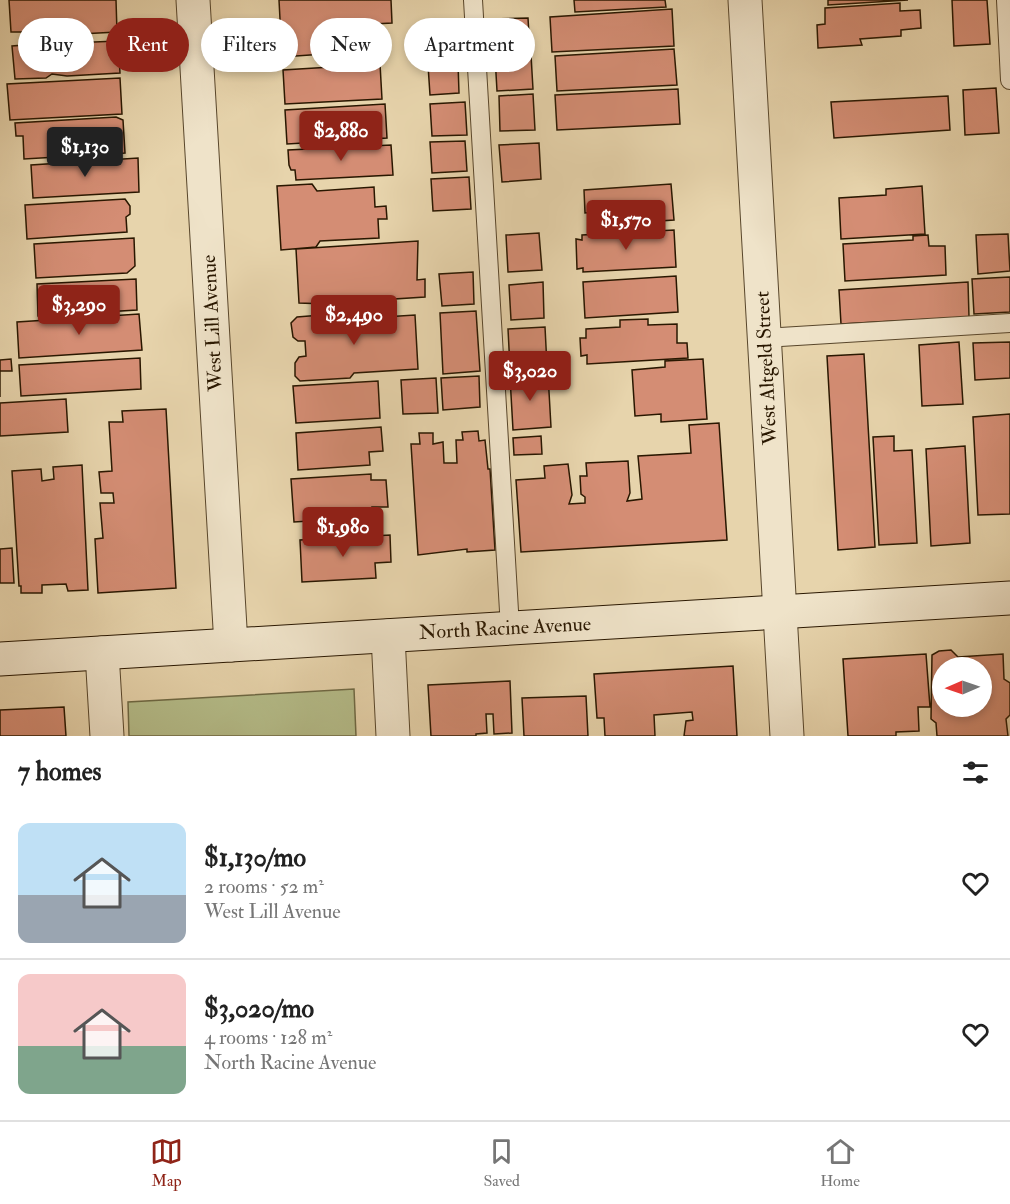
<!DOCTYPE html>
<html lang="en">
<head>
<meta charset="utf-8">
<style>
  :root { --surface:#fff; --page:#f6f6f6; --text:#222; --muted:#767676; --line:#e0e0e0; --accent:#8f2418 }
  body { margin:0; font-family:"IM FELL Double Pica",serif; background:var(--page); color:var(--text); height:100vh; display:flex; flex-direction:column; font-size:22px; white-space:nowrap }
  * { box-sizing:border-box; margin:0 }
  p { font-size:20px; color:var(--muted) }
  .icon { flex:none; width:33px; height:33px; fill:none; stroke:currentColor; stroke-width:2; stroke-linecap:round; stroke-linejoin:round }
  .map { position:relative; height:736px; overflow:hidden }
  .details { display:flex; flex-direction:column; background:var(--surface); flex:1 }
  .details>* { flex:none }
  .guide { position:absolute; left:18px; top:18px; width:600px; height:54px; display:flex; gap:12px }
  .needle { width:39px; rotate:268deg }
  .controls { position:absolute; left:932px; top:657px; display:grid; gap:12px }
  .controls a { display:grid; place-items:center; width:60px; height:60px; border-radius:50%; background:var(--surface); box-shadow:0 3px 9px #0003; font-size:30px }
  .price { position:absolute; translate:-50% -51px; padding:0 14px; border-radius:6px; background:var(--accent); color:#fff; font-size:20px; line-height:39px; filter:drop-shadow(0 2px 3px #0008) }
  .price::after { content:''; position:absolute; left:50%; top:36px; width:18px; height:14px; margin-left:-9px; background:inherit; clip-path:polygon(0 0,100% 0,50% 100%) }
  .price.on { background:#222; color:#fff }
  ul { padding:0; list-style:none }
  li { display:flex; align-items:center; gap:18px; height:150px; padding:0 18px }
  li+li { border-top:2px solid var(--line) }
  li span { display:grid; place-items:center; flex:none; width:168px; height:120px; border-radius:12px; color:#555 }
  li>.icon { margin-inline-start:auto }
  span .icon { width:72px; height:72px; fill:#fffc; stroke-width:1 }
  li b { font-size:26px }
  h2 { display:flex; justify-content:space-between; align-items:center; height:72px; padding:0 18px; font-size:26px }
  .chip { padding:0 21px; border-radius:27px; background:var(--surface); box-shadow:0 3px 9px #0003; font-size:21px; line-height:54px }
  .chip.on { background:var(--accent); color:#fff }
  .tab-bar { display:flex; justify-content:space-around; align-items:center; height:84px; border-top:2px solid var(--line); background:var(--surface); font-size:16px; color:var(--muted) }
  .tab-bar a { display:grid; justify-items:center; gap:3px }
  .tab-bar .on { color:var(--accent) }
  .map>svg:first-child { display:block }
</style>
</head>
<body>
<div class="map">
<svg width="1010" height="736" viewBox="0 0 1010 736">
  <rect width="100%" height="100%" fill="#e7d4ac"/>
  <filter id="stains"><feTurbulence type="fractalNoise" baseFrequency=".00333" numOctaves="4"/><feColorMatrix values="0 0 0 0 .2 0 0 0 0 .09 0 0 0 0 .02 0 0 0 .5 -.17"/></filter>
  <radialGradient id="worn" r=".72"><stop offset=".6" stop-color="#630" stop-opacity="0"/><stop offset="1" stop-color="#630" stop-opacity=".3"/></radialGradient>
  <!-- green -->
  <path fill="#b5bd8a" stroke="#6f6a45" stroke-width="1.5" d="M 354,689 L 356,736 L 129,736 L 128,702 Z"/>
  <!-- building -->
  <path fill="#d48d74" stroke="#291700" stroke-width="1.5" fill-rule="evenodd" d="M 9,0 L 116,0 L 117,32 L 24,37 L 24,32 L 11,32 Z
    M 279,0 L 391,0 L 392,23 L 355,25 L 356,40 L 337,42 L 338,53 L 282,57 Z
    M 574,0 L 665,0 L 666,7 L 575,12 Z
    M 828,0 L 908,0 L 828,5 Z
    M 952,0 L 987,0 L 990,44 L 954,46 Z
    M 900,3 L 900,11 L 920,10 L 921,28 L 901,30 L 901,36 L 860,39 L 862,45 L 818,48 L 817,25 L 825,24 L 825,8 Z
    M 672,9 L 674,46 L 552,52 L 550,17 Z
    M 528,18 L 530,51 L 495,52 L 493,19 Z
    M 69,37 L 86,38 L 94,42 L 118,41 L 120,73 L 67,76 L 52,74 L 46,78 L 15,79 L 12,46 L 64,42 Z
    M 674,49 L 677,85 L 557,91 L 555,56 Z
    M 531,55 L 533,89 L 497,91 L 495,56 Z
    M 458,63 L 459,93 L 430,95 L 428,65 Z
    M 380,64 L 382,99 L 285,104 L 283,70 Z
    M 120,78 L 122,114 L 10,120 L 7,84 Z
    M 996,88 L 999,133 L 965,135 L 963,90 Z
    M 678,89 L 680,124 L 557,130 L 555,95 Z
    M 533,94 L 535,130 L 500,131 L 499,96 Z
    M 948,96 L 950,130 L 834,138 L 831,102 Z
    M 465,102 L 467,135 L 432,136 L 430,104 Z
    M 385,104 L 387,138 L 287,144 L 285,110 Z
    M 116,117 L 123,120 L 125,153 L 24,159 L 23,136 L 16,136 L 15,123 Z
    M 465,141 L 467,171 L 432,173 L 430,142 Z
    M 539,143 L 541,179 L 502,182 L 499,145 Z
    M 391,145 L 393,175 L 296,180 L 295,170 L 291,170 L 289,165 L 288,150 Z
    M 138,158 L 139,192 L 33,198 L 31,165 Z
    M 469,177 L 471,209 L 433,211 L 431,179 Z
    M 312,184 L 317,191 L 374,187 L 375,207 L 386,206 L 387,219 L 378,219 L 379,238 L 320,241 L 316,247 L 281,250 L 277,186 Z
    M 671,184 L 674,220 L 598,225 L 597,212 L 585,213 L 584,190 Z
    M 922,186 L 925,234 L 841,239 L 839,198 L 886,195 L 886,189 Z
    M 125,199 L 130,206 L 130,214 L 126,217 L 127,232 L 27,239 L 25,205 Z
    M 674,230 L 676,267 L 583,272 L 583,268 L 577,269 L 576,239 L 582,240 L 582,235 Z
    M 539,233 L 542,270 L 508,272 L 506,235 Z
    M 1008,234 L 1010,271 L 978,274 L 976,235 Z
    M 928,235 L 929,246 L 945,246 L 946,275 L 845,281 L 843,244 L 913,240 L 913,236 Z
    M 134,238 L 135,266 L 127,273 L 36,278 L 34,244 Z
    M 418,241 L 417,280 L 425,279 L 425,297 L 379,300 L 381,306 L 299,303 L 296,249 Z
    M 473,272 L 474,304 L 442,306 L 439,274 Z
    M 676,276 L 678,312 L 585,318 L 583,282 Z
    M 1010,277 L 1010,312 L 974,314 L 972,279 Z
    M 136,279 L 137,310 L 38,316 L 37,284 Z
    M 543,282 L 544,318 L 511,320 L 509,285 Z
    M 968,282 L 969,317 L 841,324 L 839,290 Z
    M 476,311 L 480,371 L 443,374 L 440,313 Z
    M 346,313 L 352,319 L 415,315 L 418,369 L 354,373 L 350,378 L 300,381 L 295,376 L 295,363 L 299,357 L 306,356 L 305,341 L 298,341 L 293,337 L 291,323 L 297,317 Z
    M 139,314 L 142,350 L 19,358 L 17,322 Z
    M 648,319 L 648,325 L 677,324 L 677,343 L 687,343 L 688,358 L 587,364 L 587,355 L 581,356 L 580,338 L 586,338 L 586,329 L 620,327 L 620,320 Z
    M 545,327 L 547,366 L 510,368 L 508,329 Z
    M 959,342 L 963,404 L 922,406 L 919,345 Z
    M 1010,342 L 1010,378 L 975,380 L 973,343 Z
    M 864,354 L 875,547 L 838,550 L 827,356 Z
    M 140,358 L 141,389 L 21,396 L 19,365 Z
    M 11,359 L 12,371 L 0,371 L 0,397 L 0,360 Z
    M 703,359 L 707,419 L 661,422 L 661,414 L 635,416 L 632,370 L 665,367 L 665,361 Z
    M 548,374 L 551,427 L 513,430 L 510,377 Z
    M 479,376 L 480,407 L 443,410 L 441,378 Z
    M 436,378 L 438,413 L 403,414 L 401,380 Z
    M 378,381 L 380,418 L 296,423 L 293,386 Z
    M 66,399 L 68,432 L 0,436 L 0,403 Z
    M 166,409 L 176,588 L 98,593 L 95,539 L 103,538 L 100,503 L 114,503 L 113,493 L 101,493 L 99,472 L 112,471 L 109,422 L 123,422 L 122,411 Z
    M 1010,414 L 1010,514 L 978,515 L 973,417 Z
    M 719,423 L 727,540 L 521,552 L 516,480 L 545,478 L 544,466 L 568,464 L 572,495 L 569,504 L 585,503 L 585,497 L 581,494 L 580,476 L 587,476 L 586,463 L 628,461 L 630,493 L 627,501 L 642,499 L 638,456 L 691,453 L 689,425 Z
    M 381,427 L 383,451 L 369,452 L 370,465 L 298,470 L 296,433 Z
    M 478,431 L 479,441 L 485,440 L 488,469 L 490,469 L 495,550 L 467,552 L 467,549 L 418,555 L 411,444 L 420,444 L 419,433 L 433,433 L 433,444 L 443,442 L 444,463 L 457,463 L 456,440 L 463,440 L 462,432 Z
    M 541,436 L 542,454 L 514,455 L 513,438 Z
    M 894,436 L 894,451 L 912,450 L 917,543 L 879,545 L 873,437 Z
    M 965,446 L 970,543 L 931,546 L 926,449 Z
    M 82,465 L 88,590 L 68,591 L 66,584 L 42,585 L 42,593 L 21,593 L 21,586 L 19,586 L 12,471 L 41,469 L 42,481 L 54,479 L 53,467 Z
    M 371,474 L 371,480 L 386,480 L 388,507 L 372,507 L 373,517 L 294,522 L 291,479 Z
    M 390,535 L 391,562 L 375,563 L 376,578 L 302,582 L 300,540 Z
    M 12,548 L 14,583 L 0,583 L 0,549 Z
    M 951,650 L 958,657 L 1003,654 L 1004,679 L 1010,683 L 1010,715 L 1006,719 L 1008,736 L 937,736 L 936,723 L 931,719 L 932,655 L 939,651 ZM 942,668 L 981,668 L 981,706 L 942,706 Z
    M 926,654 L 930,707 L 918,707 L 919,731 L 896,732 L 896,736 L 848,736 L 843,659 Z
    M 733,666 L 737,736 L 684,736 L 686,721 L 693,720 L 692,712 L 654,715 L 655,736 L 605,736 L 604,718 L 597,718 L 594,674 Z
    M 510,681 L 512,733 L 494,734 L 493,714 L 486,714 L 487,733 L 476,734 L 476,736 L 431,736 L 428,685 Z
    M 586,696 L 588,736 L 524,736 L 522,698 Z
    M 64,707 L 66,736 L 0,736 L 0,710 Z"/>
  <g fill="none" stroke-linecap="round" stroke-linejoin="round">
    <defs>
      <path id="lane" d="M 473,0 L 510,628
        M 1006,0 L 1010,80
        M 764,338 L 1010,323"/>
      <path id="street" d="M 193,0 L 231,645
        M 745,0 L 787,736
        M 388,636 L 393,736
        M 102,653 L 107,736"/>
      <path id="secondary" d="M 0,659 L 1010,598"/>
    </defs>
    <!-- lane casing -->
    <use href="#lane" stroke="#58462b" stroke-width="20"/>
    <!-- street casing -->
    <use href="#street" stroke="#58462b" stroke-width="35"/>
    <!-- secondary casing -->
    <use href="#secondary" stroke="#291700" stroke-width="35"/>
    <!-- lane -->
    <use href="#lane" stroke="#efe3c9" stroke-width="18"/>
    <!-- street -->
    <use href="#street" stroke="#efe3c9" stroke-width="33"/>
    <!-- secondary -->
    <use href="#secondary" stroke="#efe3c9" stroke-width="33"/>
  </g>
  <g text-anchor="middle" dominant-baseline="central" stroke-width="5" stroke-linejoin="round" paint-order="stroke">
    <!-- street labels -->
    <g font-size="20" fill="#291700" stroke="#efe3c9">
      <text transform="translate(212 323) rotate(-93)">West Lill Avenue</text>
      <text transform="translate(766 368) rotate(-93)">West Altgeld Street</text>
      <text transform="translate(505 628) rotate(-3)">North Racine Avenue</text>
    </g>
  </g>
  <rect width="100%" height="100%" filter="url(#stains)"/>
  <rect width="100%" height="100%" fill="url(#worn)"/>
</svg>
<div class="controls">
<a><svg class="needle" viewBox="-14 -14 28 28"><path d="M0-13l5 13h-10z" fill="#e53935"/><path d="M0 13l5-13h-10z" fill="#767676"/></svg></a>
</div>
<b class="price" style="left:341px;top:162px">$2,880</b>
<b class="price on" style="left:85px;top:178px">$1,130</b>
<b class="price" style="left:626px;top:251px">$1,570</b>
<b class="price" style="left:79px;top:336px">$3,290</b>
<b class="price" style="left:354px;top:346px">$2,490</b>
<b class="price" style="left:530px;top:402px">$3,020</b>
<b class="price" style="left:343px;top:558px">$1,980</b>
<div class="guide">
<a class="chip">Buy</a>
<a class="chip on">Rent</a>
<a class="chip">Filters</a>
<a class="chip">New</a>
<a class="chip">Apartment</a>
</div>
</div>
<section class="details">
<h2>7 homes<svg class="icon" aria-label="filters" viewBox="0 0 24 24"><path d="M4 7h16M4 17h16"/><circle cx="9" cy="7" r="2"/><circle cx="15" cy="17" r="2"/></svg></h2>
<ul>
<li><span style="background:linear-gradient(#bfe0f5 60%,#9aa5b1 0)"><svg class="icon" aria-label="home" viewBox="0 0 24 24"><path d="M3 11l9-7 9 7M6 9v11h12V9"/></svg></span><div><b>$1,130/mo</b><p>2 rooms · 52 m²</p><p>West Lill Avenue</p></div><svg class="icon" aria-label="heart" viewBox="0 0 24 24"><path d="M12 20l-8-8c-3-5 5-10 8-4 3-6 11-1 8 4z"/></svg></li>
<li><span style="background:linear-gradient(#f6c9c9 60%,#7fa58c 0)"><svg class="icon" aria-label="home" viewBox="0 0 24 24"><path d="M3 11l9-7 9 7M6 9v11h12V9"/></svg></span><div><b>$3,020/mo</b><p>4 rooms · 128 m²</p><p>North Racine Avenue</p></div><svg class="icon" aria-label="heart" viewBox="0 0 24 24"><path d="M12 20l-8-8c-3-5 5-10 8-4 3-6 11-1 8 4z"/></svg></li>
</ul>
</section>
<nav class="tab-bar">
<a class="on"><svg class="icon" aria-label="map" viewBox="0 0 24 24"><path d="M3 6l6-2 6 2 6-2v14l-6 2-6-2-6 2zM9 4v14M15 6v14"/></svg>Map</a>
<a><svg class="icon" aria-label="saved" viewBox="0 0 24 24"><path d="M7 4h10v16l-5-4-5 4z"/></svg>Saved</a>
<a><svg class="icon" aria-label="home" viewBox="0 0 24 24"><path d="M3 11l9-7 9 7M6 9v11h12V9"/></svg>Home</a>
</nav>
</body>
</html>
